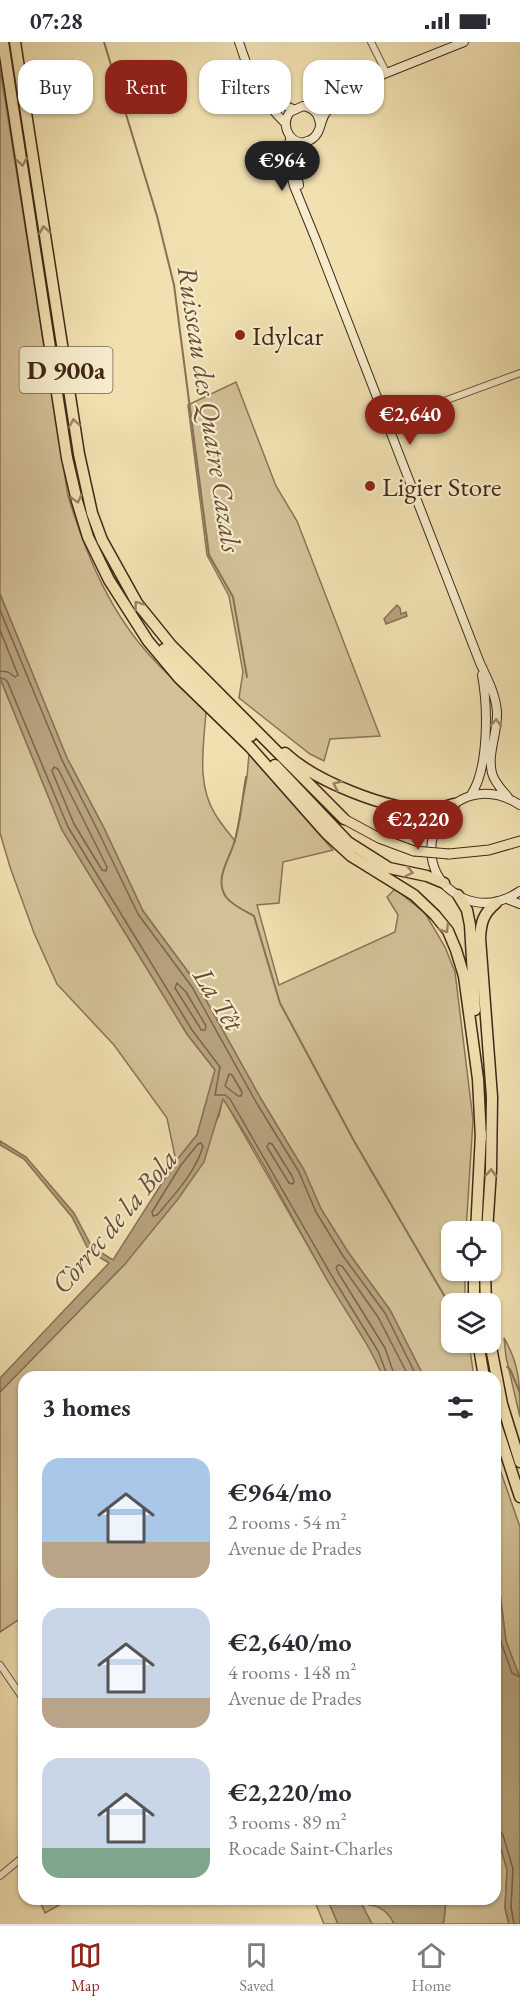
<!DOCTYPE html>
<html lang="en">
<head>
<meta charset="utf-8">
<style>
  :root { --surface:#fff; --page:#f2f2f3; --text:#2b2b33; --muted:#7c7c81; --line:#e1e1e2; --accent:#8f2418 }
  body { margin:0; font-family:"EB Garamond",serif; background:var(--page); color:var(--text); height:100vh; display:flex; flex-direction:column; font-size:22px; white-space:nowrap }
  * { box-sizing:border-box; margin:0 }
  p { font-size:20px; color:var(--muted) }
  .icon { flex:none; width:33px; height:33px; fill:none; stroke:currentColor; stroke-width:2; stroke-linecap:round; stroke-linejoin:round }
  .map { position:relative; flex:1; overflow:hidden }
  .sheet { position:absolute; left:18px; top:1329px; width:483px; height:534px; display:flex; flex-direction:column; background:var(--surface); border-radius:18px; box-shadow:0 2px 4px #0004 }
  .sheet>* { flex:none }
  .guide { position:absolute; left:18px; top:18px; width:484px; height:54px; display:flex; gap:12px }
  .tools { position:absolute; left:441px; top:1179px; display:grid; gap:12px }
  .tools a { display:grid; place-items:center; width:60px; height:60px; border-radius:12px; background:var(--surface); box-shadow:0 2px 4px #0004; font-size:30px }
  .price { position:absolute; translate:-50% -51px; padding:0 14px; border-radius:21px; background:var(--accent); color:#fff; font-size:20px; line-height:39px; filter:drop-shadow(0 2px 3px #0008) }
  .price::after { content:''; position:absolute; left:50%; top:36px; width:18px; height:14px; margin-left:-9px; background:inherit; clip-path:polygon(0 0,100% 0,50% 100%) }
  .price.active { background:#222; color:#fff }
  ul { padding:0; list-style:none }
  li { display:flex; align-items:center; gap:18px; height:150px; padding:0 24px }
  li span { display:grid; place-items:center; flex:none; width:168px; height:120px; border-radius:18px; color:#555 }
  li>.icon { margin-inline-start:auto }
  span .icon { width:72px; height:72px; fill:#fffc; stroke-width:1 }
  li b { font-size:26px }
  h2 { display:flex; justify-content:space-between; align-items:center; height:72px; padding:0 24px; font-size:26px }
  .tag { padding:0 21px; border-radius:18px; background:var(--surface); box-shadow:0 2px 4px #0004; font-size:21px; line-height:54px }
  .tag.active { background:var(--accent); color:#fff }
  .status { display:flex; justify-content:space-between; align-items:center; height:42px; padding:0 30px; background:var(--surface); direction:ltr }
  .status svg { height:16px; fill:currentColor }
  .tabs { display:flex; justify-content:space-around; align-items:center; height:84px; border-top:2px solid var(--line); background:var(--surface); font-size:16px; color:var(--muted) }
  .tabs a { display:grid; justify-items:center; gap:3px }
  .tabs .active { color:var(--accent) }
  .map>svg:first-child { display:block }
</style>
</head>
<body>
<div class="status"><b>07:28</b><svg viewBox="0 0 49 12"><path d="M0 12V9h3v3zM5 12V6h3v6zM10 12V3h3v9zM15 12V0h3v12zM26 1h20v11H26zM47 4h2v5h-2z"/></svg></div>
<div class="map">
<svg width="520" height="1882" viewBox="0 0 520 1882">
  <rect width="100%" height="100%" fill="#f1e1b1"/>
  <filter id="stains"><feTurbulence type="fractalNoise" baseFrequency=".00333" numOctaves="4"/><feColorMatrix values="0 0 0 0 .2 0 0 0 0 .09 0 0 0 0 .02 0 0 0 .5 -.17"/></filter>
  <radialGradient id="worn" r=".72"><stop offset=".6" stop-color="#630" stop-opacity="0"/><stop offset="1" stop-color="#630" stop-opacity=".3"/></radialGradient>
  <!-- green -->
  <path fill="#d3c197" stroke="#8b7457" stroke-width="1.5" d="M 0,26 L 68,454 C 86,513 110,571 153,617 C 170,635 188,652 206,669 C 204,703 196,741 215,772 C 221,782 228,790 235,799 L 247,735 L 249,712 L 333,808 L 283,820 L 279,861 L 257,863 L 279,943 L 395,890 L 398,873 L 387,855 L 395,847 L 425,871 L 445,905 L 455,930 L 473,1078 L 466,1189 L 452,1190 L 452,1228 L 465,1229 L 465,1261 L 452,1262 L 452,1300 L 469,1301 L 474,1335 L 424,1335 L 390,1268 L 348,1210 L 321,1167 L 304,1128 L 261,1057 L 197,942 L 143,869 L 104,786 L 67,716 L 0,552 Z
    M 236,340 L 276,444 L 297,479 L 380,694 L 330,697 L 324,719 L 310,712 L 239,656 L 243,630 L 229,554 L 207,513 L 188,363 Z
    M 0,636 L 62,788 L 187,992 L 215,1028 L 197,1093 L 176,1119 L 167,1076 L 114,1003 L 57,942 L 34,891 L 10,825 L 0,791 Z
    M 223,1056 L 328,1239 L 373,1312 L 383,1335 L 24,1335 L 24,1574 L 0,1590 L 0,1350 L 125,1222 L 219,1074 Z
    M 504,1296 C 520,1323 520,1344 520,1375 L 506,1315 Z
    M 495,1413 L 520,1485 L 520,1636 L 506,1599 L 495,1512 Z
    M 495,1785 L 507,1828 L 505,1866 L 509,1882 L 442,1882 L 444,1879 L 446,1857 L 495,1857 Z
    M 39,1857 L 70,1857 L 45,1871 Z
    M 318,1857 L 334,1857 L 330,1863 L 338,1882 L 324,1882 L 315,1860 Z
    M 359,1857 L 366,1857 L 369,1863 L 379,1864 L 391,1875 L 394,1882 L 372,1882 Z"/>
  <!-- water -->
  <path fill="#b6a27d" stroke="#887154" stroke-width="1.5" d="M 0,552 L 67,716 L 104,786 L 143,869 L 197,942 L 261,1057 L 304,1128 L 321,1167 L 348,1210 L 390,1268 L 424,1335 L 383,1335 C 368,1299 345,1269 326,1236 C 292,1176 261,1114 223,1057 L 204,1120 L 178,1157 L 125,1222 L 0,1350 L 0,1336 L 109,1221 L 89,1209 L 72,1175 L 24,1117 L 0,1103 L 0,1099 L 26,1115 L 74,1171 L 92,1205 L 113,1218 L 176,1119 L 197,1093 L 215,1028 L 187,992 L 62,788 L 0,636 Z
    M 397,563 L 400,566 L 401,572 L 406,570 L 407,574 L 386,582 L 384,577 Z
    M 495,1512 L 506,1599 L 520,1636 L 520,1882 L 509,1882 L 505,1866 L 507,1828 L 495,1785 Z
    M 334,1857 L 359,1857 L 372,1882 L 338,1882 L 330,1863 Z
    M 366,1857 L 446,1857 L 444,1879 L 442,1882 L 394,1882 C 389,1871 382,1864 369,1863 Z"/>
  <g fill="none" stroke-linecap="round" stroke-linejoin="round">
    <!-- shore -->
    <path stroke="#7c644a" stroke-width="1.5" d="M 0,568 L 62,718 L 98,789 L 138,872 L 192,945 L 256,1060 L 299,1130 L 316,1170 L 343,1214 L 385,1271 L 417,1335
      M 0,588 L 18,633 L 15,635 L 8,630 L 0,629
      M 0,636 L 5,637 L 8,641 L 68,785 L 192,988 L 220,1025 L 215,1053 L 225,1053 L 230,1057 L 333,1236 L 378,1309 L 388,1335
      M 54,725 L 58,727 L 107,825 L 106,829 L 102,828 L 74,782 L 52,729 Z
      M 177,941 L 186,950 L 206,984 L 205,988 L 201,988 L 199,984 L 175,946 Z
      M 229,1032 L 232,1033 L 242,1050 L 241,1054 L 238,1054 L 225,1044 Z
      M 269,1101 L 272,1102 L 292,1134 L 294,1139 L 293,1142 L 289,1141 L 267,1105 Z
      M 198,1102 L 201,1101 L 203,1104 C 196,1130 174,1153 157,1173 L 153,1174 L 152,1170 L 181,1123 Z
      M 395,1335 L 385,1306 L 339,1232 L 336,1226 L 338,1223 L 342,1224 L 378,1275 L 409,1335
      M 495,1558 L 501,1600 L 512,1631 L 520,1635
      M 495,1789 L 500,1789 L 503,1793 L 513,1827 L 511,1865 L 514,1882"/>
    <!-- stream -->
    <path stroke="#887154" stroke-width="2" d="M 104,0 L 157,174 L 174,243 L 209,513 L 233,555 L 247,635
      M 246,735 C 242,756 241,780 234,801 C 229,818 214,837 226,855 C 232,863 245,869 254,874 L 280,961 L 354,1099 L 452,1267
      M 507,1325 L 510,1327 L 520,1351"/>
    <defs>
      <path id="street" d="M 371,0 L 386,30
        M 387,380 L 520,331
        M 0,1623 L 24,1658
        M 0,1834 L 24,1814"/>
      <path id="secondary" d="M 239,0 C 250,34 259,55 285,81
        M 252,26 C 261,44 274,60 293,67
        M 309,65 L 319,64 L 339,50 L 464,0
        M 320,83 C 319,72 314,66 303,64 L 290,70 C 278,85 294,109 312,97 C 321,91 320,80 325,72 C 330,64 341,57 348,49
        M 290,95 L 288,121 L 294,144 L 316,198 L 480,621 C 487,636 496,653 497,670 C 498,690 487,712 492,731 C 494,740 502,748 508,755
        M 299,143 C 295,126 298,114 307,99
        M 471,753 C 489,726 488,665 482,633
        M 520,763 C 449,718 394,822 463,856 C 483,865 502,861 520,849
        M 507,857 L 520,862"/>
      <path id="primary" d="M 344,777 L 379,796 L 414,809
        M 449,812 L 489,808 L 520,799"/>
      <path id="highway" d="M 3,0 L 67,416 L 77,459 L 88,495 L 109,538 L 148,599 L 179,636 L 250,705 L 326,791 L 351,814 L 414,853 L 435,873 L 448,889 L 456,908 L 464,934 L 478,1037 L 481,1097
        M 15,0 L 79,412 L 92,471 L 102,498 L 137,561 L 171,603 L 344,777
        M 164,607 L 251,694
        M 285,711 C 315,739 390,770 431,767 C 439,767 447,764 454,762
        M 275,723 L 348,800 L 389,826 L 427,834 L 444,841
        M 458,853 L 467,868 L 470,883 L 475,968
        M 476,1190 L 481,1091
        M 487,1190 L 491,1128 L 492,1055 L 480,896 C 481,880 483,872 496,861
        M 474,1228 L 474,1262
        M 485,1228 L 486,1262
        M 478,1300 L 484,1335
        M 490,1300 L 502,1362 L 520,1420
        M 495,1379 L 520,1455"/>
    </defs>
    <!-- street casing -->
    <use href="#street" stroke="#6e563e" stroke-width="8"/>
    <!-- secondary casing -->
    <use href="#secondary" stroke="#432717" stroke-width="10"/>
    <!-- primary casing -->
    <use href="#primary" stroke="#432717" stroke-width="11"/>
    <!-- highway casing -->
    <use href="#highway" stroke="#432717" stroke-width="13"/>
    <!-- street -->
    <use href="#street" stroke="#f6eccc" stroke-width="6"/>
    <!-- secondary -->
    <use href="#secondary" stroke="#f6eccc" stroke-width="8"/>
    <!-- primary -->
    <use href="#primary" stroke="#f1e1b1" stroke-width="9"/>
    <!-- highway -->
    <use href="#highway" stroke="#f1e1b1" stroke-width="10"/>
    <defs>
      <path id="primary-bridge" d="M 414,809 L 449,812"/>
    </defs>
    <!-- primary-bridge casing -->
    <use href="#primary-bridge" stroke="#432717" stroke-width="11" stroke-linecap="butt"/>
    <!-- primary-bridge -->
    <use href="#primary-bridge" stroke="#f1e1b1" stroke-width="9"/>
  </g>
  <!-- one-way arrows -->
  <defs><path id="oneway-chevron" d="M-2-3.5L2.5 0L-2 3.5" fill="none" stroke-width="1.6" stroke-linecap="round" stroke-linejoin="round" transform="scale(1.5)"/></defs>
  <g stroke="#9a8464">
    <use href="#oneway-chevron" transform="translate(22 120) rotate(81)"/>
    <use href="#oneway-chevron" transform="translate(44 188) rotate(-99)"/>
    <use href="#oneway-chevron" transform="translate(74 381) rotate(-99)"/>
    <use href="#oneway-chevron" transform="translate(77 457) rotate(75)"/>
    <use href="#oneway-chevron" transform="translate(138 563) rotate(-126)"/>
    <use href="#oneway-chevron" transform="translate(337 743) rotate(-155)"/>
    <use href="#oneway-chevron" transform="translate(409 830) rotate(12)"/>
    <use href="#oneway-chevron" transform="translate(445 887) rotate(57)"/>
    <use href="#oneway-chevron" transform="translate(491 1131) rotate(-87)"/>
  </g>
  <use stroke="#9c8a72" href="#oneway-chevron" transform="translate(496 681) rotate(-88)"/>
  <!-- markers -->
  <g fill="#8f2418" stroke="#f6eccc" stroke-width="2">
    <circle cx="240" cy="293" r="6"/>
    <circle cx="370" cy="444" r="6"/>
  </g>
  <g text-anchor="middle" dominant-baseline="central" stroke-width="4.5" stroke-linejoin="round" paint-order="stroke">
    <!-- shield labels -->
    <rect fill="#f6eccc" stroke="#79624d" stroke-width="1.5" x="19.5" y="305" width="93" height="46" rx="4.5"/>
    <g font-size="26" font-weight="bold" fill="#432717">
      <text x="66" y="328">D 900a</text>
    </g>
    <!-- poi labels -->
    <g font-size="27" fill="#432717" stroke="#f6eccc" text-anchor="start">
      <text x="252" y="293">Idylcar</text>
      <text x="382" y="444">Ligier Store</text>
    </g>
    <!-- water labels -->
    <g font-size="28" font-style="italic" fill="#664c36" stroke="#f6eccc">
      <text transform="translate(210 367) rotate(81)">Ruisseau des Quatre Cazals</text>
      <text transform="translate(219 957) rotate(58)">La Têt</text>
      <text transform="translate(114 1179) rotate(-50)">Còrrec de la Bola</text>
    </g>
  </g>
  <rect width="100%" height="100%" filter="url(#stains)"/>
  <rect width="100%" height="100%" fill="url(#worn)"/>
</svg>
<div class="tools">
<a><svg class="icon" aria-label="locate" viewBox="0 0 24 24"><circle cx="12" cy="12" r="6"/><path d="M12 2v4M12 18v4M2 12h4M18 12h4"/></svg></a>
<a><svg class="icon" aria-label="layers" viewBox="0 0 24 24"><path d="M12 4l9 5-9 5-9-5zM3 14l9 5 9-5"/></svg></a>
</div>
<b class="price active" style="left:282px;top:150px">€964</b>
<b class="price" style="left:410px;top:404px">€2,640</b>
<b class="price" style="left:418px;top:809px">€2,220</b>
<div class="guide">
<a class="tag">Buy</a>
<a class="tag active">Rent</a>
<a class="tag">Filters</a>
<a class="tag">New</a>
</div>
<section class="sheet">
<h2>3 homes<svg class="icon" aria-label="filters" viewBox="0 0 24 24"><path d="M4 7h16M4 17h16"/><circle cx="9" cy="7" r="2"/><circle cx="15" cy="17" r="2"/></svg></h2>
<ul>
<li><span style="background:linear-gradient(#a9c7e8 70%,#b9a48a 0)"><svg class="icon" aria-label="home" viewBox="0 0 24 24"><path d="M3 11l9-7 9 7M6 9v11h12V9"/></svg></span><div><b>€964/mo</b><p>2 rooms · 54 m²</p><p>Avenue de Prades</p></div></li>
<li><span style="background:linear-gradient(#c9d6e8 75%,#b9a48a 0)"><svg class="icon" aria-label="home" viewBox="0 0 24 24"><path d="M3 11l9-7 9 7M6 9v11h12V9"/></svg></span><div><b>€2,640/mo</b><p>4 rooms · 148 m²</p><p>Avenue de Prades</p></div></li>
<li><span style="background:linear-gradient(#c9d6e8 75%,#7fa58c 0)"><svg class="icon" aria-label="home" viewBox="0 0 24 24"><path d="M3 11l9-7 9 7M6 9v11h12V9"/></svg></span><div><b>€2,220/mo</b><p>3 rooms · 89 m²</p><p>Rocade Saint-Charles</p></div></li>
</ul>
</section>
</div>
<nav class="tabs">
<a class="active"><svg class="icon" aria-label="map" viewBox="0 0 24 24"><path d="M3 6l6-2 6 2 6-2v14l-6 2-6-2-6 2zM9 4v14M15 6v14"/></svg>Map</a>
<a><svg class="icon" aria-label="saved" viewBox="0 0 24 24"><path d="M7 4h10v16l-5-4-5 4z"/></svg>Saved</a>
<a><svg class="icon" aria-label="home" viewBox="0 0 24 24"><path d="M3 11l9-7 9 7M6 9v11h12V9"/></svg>Home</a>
</nav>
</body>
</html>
